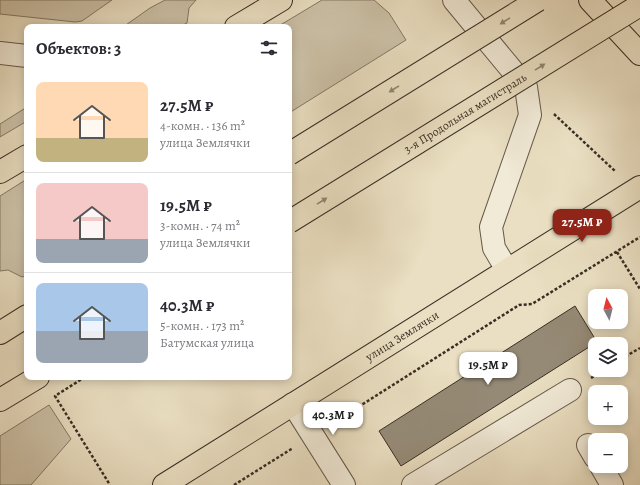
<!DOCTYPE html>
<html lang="ru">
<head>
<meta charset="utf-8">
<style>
  :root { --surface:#fff; --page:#f2f2f3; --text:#2b2b33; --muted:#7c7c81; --line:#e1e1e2; --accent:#8f2418 }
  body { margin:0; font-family:Alegreya,serif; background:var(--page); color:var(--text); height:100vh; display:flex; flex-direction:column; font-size:15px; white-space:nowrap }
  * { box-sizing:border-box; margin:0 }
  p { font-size:13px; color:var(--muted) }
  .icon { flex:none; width:22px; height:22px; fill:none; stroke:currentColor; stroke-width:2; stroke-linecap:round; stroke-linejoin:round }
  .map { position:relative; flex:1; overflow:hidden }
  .sheet { position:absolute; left:24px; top:24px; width:268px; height:356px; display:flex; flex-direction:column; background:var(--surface); border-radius:8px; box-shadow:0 2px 10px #0003 }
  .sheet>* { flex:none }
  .needle { width:26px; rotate:353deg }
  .controls { position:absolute; left:588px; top:289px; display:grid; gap:8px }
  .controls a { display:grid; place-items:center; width:40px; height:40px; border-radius:8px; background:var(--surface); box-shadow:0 2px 10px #0003; font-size:20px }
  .price { position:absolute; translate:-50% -34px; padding:0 9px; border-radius:8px; background:#fff; color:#222; font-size:13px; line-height:26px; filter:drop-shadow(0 1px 2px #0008) }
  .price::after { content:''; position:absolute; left:50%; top:24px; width:12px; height:9px; margin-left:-6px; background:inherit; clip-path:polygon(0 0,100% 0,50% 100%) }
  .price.on { background:var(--accent); color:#fff }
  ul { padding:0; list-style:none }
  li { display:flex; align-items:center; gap:12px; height:100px; padding:0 12px }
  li+li { border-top:1px solid var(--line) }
  li span { display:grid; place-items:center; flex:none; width:112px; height:80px; border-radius:8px; color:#555 }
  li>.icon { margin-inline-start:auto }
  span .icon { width:48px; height:48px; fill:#fffc; stroke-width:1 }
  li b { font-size:17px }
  h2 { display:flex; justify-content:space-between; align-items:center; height:48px; padding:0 12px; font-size:17px }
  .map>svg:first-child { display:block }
</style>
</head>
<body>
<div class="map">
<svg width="640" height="485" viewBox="0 0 640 485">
  <rect width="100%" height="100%" fill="#eadfc2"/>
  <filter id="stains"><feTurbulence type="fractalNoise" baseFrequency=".005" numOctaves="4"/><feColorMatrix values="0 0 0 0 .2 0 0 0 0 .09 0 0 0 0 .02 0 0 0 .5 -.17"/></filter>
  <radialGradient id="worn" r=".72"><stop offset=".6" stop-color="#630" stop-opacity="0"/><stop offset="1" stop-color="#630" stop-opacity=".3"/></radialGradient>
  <!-- green -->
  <path fill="#ccc1a7" stroke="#827865" d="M 0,0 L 112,0 L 82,21 L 75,22 L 0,14 Z
    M 165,0 L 196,0 L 189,8 L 187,23 L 179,27 L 123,27 L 150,8 Z
    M 322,0 L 374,0 L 389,13 L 406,40 L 289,113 L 289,27 L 277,27 Z
    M 27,107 L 27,121 L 0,137 L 0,124 Z
    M 27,179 L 27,275 L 22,277 L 8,270 L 0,271 L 0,196 Z
    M 49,405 L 71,439 L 31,485 L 0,485 L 0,436 Z"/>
  <!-- building -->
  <path fill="#958a76" stroke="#382e23" d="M 575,306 L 597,342 L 401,466 L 379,431 Z"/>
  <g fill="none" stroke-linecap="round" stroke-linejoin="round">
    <defs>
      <path id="minor" d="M 454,0 L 526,87 L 530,115 L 491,227 L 494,248 L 507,270
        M 0,53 L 27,56
        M 293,404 L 344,485
        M 588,445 L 595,457
        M 601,466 L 612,485
        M 413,485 L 570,390"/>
      <g id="major">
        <path id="s1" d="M 164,485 L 640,187"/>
      </g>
      <path id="highway" d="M 590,0 L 640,54
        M 236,27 L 281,0
        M 0,172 L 27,156
        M 0,333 L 27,316
        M 0,400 L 38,377"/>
    </defs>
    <!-- minor casing -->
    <use href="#minor" stroke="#645a4b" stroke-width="24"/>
    <!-- major casing -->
    <use href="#major" stroke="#382e23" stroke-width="24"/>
    <!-- highway casing -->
    <use href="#highway" stroke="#382e23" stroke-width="24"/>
    <!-- path -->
    <path stroke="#382e23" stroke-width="2.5" stroke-dasharray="3 2" stroke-linecap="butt" d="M 554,114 L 616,172
      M 617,252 L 640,289
      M 621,359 L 640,348
      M 85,377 L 55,396 L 110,485
      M 591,378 L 603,370
      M 333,423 L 519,305 L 532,304 L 640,237
      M 234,485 L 293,448"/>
    <!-- minor -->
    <use href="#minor" stroke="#f1ead7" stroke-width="22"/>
    <!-- major -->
    <use href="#major" stroke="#eadfc2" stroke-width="22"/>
    <!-- highway -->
    <use href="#highway" stroke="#eadfc2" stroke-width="22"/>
    <defs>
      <g id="highway-bridge">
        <path d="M 289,154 L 538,0"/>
        <path id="s2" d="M 289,222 L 640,5"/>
      </g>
    </defs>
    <!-- highway-bridge casing -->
    <use href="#highway-bridge" stroke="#382e23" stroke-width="24" stroke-linecap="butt"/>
    <!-- highway-bridge -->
    <use href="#highway-bridge" stroke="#eadfc2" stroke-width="22"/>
  </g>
  <!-- one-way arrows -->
  <defs><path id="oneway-solid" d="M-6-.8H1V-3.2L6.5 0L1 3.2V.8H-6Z"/></defs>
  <g fill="#918672">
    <use href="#oneway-solid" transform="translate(505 21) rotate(148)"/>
    <use href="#oneway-solid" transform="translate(540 67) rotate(-32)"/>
    <use href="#oneway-solid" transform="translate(394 89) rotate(148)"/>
    <use href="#oneway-solid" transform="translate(322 201) rotate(-32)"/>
  </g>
  <g text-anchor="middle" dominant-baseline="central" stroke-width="4" stroke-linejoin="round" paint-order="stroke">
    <!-- street labels -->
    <g font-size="12" fill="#382e23" stroke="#f1ead7">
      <text stroke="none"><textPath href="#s2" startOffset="207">3-я Продольная магистраль</textPath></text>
      <text stroke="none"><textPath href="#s1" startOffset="281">улица Землячки</textPath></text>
    </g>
  </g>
  <rect width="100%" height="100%" filter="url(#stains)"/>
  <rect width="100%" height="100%" fill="url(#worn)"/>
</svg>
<div class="controls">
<a><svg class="needle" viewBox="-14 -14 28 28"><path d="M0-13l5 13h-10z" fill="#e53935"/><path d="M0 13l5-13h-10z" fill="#7c7c81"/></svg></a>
<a><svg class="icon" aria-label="layers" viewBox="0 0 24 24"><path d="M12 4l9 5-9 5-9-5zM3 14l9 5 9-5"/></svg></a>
<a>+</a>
<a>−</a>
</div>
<b class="price on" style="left:582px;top:243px">27.5M ₽</b>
<b class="price" style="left:488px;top:386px">19.5M ₽</b>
<b class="price" style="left:333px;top:436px">40.3M ₽</b>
<section class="sheet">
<h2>Объектов: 3<svg class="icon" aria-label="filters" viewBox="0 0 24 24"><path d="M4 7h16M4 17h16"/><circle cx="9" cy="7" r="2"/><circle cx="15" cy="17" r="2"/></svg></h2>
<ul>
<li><span style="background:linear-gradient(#ffd9b3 70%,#c2b280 0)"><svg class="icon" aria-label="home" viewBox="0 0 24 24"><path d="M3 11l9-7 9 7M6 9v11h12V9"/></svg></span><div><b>27.5M ₽</b><p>4-комн. · 136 m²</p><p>улица Землячки</p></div></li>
<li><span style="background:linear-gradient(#f6c9c9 70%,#9aa5b1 0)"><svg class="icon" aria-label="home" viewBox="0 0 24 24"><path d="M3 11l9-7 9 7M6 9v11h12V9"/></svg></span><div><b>19.5M ₽</b><p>3-комн. · 74 m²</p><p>улица Землячки</p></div></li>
<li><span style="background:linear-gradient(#a9c7e8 60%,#9aa5b1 0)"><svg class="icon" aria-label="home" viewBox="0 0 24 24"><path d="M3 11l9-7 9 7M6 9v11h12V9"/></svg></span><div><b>40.3M ₽</b><p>5-комн. · 173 m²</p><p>Батумская улица</p></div></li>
</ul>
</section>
</div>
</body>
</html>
